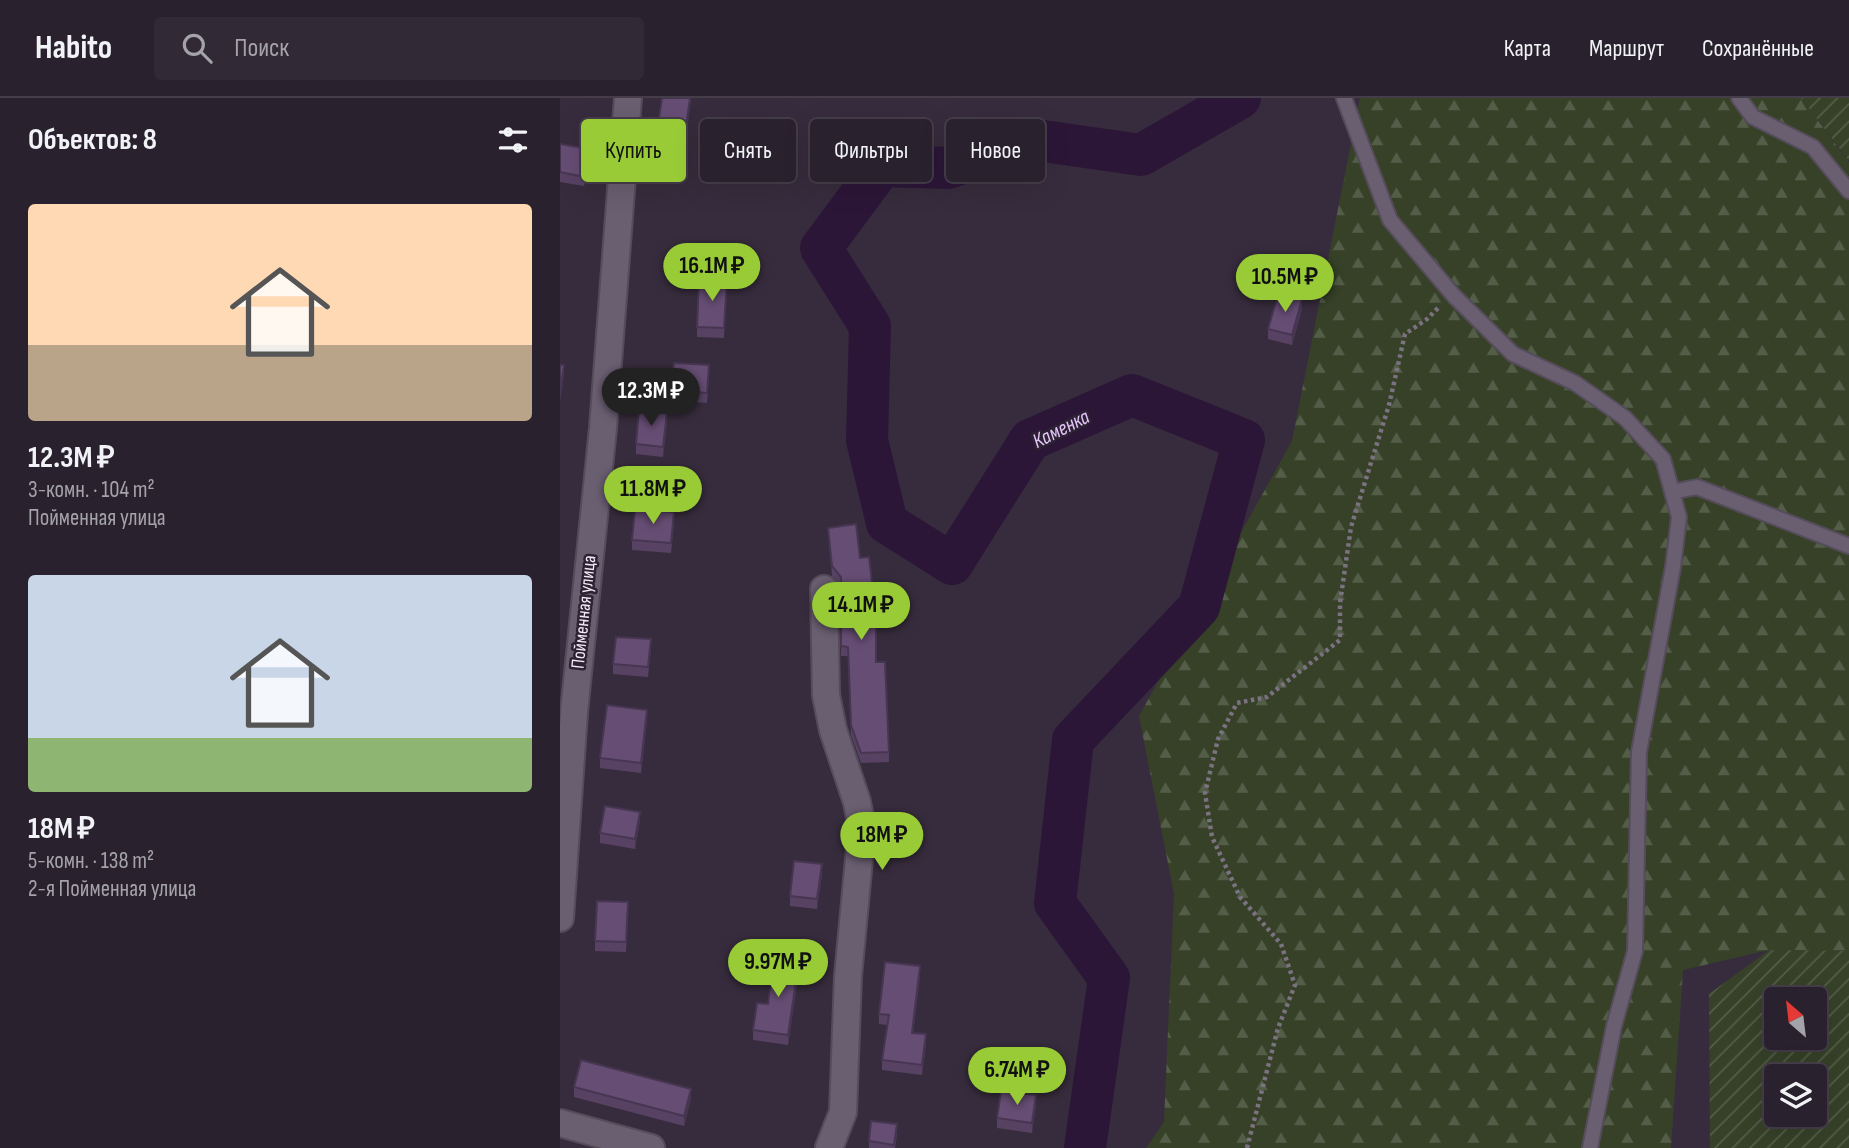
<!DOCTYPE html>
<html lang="ru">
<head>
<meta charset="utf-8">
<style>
  :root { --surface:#29212e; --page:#312936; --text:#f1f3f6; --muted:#a5a3aa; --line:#453e4a; --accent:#99cb36 }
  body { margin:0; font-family:"Sofia Sans Condensed",sans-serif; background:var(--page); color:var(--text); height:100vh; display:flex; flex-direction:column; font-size:26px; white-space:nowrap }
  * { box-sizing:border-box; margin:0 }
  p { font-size:23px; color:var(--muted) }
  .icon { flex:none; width:38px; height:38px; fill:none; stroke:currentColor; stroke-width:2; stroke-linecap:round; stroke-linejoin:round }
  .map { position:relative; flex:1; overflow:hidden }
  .sheet { display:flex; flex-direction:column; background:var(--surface); width:560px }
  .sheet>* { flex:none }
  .hud { position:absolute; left:21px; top:21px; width:665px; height:63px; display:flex; gap:14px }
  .needle { width:46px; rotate:332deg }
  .controls { position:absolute; left:1204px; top:889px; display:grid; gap:14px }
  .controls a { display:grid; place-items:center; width:63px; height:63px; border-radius:7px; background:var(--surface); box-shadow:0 7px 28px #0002,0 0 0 2px var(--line); font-size:35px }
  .price { position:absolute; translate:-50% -60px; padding:0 16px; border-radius:24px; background:var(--accent); color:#111; font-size:23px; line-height:46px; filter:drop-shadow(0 2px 4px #0008) }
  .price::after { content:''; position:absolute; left:50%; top:42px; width:21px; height:16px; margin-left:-10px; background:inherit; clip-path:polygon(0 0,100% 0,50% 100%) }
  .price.active { background:#222; color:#fff }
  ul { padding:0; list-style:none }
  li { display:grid; align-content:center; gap:14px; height:371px; padding:0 28px }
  li span { display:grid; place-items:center; height:217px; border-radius:7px; color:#555 }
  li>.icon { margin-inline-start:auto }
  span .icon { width:126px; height:126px; fill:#fffc; stroke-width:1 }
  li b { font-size:30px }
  h2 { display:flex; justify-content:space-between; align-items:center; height:84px; padding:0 28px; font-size:30px }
  .pill { padding:0 24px; border-radius:7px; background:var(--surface); box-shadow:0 7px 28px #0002,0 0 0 2px var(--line); font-size:24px; line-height:63px }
  .pill.active { background:var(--accent); color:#111 }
  header { display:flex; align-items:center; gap:42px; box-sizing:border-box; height:98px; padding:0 35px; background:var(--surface); border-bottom:2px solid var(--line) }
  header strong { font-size:33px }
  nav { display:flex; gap:38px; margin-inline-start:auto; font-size:24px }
  .search { width:490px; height:63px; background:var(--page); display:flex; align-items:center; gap:18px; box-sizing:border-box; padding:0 24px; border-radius:7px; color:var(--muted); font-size:26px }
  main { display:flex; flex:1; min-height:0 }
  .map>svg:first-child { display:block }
</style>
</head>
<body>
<header>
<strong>Habito</strong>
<div class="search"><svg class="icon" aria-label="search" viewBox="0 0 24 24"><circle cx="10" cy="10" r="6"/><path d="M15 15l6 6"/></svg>Поиск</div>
<nav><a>Карта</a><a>Маршрут</a><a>Сохранённые</a></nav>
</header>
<main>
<section class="sheet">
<h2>Объектов: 8<svg class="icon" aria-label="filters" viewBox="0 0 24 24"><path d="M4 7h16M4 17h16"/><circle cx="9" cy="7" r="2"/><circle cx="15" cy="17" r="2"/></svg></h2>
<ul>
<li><span style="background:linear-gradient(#ffd9b3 65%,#b9a48a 0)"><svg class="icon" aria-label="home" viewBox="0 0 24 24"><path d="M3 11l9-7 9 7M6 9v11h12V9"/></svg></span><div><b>12.3M ₽</b><p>3-комн. · 104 m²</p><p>Пойменная улица</p></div></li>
<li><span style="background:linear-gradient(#c9d6e8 75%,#8fb573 0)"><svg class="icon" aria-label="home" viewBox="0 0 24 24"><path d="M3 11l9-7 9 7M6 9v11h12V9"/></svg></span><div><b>18M ₽</b><p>5-комн. · 138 m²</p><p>2-я Пойменная улица</p></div></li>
</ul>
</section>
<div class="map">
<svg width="1289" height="1050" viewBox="0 0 1289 1050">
  <defs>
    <pattern id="forest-firs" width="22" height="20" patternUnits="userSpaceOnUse" patternTransform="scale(1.75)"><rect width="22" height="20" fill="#364128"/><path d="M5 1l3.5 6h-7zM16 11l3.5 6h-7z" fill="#535d48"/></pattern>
    <pattern id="garden-furrows" width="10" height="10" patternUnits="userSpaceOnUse" patternTransform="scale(1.75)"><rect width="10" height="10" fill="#364128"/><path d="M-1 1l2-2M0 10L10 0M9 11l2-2" fill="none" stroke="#535d48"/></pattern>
  </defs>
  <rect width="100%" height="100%" fill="#372c3d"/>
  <!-- forest -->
  <path fill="url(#forest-firs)" d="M 800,0 L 1241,0 L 1289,64 L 1289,854 L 1209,852 L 1123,872 L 1111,1050 L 586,1050 L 604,1024 L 614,796 L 579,618 L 732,343 Z"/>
  <!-- garden -->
  <path fill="url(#garden-furrows)" fill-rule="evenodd" d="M 1241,0 L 1289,0 L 1289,64 L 1289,63 Z
    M 1209,852 L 1289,853 L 1289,1050 L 1150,1050 L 1149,896 ZM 1216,901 L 1255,901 L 1255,940 L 1216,940 ZM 1216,978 L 1255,978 L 1255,1017 L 1216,1017 Z"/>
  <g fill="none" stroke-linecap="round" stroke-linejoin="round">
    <!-- river -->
    <path stroke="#2c1638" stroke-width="42" d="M 525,1050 L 549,880 L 495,805 L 513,642 L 639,509 L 684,342 L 572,297 L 470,342 L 392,466 L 327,425 L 307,342 L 310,228 L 261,150 L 322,68 L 388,70 L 476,42 L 581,57 L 680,0"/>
    <defs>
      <path id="service" d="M 784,0 L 830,122 L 894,198 L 953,256 L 1015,285 L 1065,320 L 1103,361 L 1119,419 L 1113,469 L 1079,654 L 1075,853 L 1054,928 L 1030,1050
        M 1179,0 L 1193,19 L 1253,49 L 1289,93
        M 1112,394 L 1137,389 L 1289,448"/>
      <path id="minor" d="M 264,491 L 266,597 L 273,632 L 297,704 L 302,730 L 288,878 L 283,1014 L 269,1050
        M 0,820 L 14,614 L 43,330 L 68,0
        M 0,1025 L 91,1050"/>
    </defs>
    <!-- service casing -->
    <use href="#service" stroke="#554c5a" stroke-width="18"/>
    <!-- minor casing -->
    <use href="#minor" stroke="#554c5a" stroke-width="30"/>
    <!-- path -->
    <path stroke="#7b7281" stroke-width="4.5" stroke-dasharray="3.5 3.5" stroke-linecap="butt" d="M 687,1050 L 718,930 L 735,887 L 721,846 L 680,799 L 652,739 L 645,695 L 658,641 L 677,605 L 707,599 L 780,542 L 780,505 L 791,429 L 829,307 L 845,236 L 867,221 L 880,208"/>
    <!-- service -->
    <use href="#service" stroke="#6a5e71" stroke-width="14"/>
    <!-- minor -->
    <use href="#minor" stroke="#6a5e71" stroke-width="26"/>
  </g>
  <!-- wall -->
  <path fill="#584264" d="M 131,0 L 123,61 L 95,57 L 95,47 Z
    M 0,46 L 29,61 L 24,88 L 0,84 Z
    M 167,181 L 164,240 L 137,239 L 137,229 Z
    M 742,211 L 732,247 L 708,241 L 708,231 Z
    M 149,277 L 147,305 L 111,302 L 111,292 Z
    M 107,324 L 103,359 L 76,356 L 76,346 Z
    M 114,424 L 111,455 L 72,452 L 72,442 Z
    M 268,430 L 300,460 L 329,654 L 329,664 L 301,665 L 291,637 L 288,558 L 281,558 L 281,489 L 272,478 Z
    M 91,551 L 88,579 L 53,576 L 53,566 Z
    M 87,622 L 81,675 L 40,670 L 40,660 Z
    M 80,723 L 75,751 L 40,745 L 40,735 Z
    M 262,776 L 257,811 L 230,808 L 230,798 Z
    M 68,814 L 66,854 L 35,853 L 35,843 Z
    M 239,873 L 228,947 L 193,942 L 193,932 L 208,906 Z
    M 360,878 L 353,935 L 366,946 L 362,977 L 322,972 L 322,962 L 327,927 L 319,926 L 319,916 Z
    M 14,989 L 131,1001 L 124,1028 L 14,999 Z
    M 476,1007 L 472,1035 L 437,1030 L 437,1020 Z
    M 337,1036 L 335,1050 L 309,1050 L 309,1043 Z"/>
  <!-- shaded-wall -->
  <path fill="#473651" d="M 130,0 L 131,0 L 131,2 L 123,61 L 123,51 Z
    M 29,51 L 29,61 L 24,88 L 24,79 Z
    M 742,201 L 742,211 L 732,247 L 732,237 Z
    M 4,267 L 4,277 L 0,305 L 0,295 Z
    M 107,314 L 107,324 L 103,359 L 103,349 Z
    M 87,612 L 87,622 L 81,675 L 81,665 Z
    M 80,714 L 80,723 L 75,751 L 75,741 Z
    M 262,766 L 262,776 L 257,811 L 257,801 Z
    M 239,863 L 239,873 L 228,947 L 228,937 Z
    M 360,868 L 360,878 L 352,945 L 352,935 Z
    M 366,936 L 366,946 L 362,977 L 362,967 Z
    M 131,991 L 131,1001 L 124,1028 L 124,1018 Z
    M 476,997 L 476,1007 L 472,1035 L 472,1025 Z"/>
  <!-- building -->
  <path fill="#664d74" stroke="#473651" stroke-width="2" d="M 102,0 L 130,0 L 123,51 L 95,47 Z
    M 0,46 L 29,51 L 24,79 L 0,74 Z
    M 139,180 L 167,181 L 164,230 L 137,229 Z
    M 719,194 L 742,201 L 732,237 L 708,231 Z
    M 114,265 L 149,267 L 147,295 L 111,292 Z
    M 0,267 L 4,267 L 0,295 Z
    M 79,312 L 107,314 L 103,349 L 76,346 Z
    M 75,411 L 114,414 L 111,445 L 72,442 Z
    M 296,426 L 300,460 L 309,459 L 313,494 L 316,494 L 316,564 L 325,564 L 329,654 L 301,655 L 291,627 L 288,549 L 281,548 L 281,479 L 272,468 L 268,430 Z
    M 56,539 L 91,541 L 88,569 L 53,566 Z
    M 47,607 L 87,612 L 81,665 L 40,660 Z
    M 45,708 L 80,714 L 75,741 L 40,735 Z
    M 234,763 L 262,766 L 257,801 L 230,798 Z
    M 37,803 L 68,804 L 66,844 L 35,843 Z
    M 214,859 L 239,863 L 228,937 L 193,932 L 197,905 L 208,906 Z
    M 325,864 L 360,868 L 352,935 L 366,936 L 362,967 L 322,962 L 329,917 L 319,916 Z
    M 21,962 L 131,991 L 124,1018 L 14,989 Z
    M 441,993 L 476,997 L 472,1025 L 437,1020 Z
    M 311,1023 L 337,1026 L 334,1047 L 309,1043 Z"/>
  <g text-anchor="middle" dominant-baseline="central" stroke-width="5" stroke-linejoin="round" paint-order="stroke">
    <!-- street labels -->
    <g font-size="19" fill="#f0eaf5" stroke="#2d2233">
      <text transform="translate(24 514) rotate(-84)">Пойменная улица</text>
    </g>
    <!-- water labels -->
    <g font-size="21" font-style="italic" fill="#e6c6fa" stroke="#2d2233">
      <text transform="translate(501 331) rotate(-27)">Каменка</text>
    </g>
  </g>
</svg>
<div class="controls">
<a><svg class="needle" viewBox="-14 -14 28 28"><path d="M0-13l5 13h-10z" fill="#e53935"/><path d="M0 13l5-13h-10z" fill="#a5a3aa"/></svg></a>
<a><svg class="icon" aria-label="layers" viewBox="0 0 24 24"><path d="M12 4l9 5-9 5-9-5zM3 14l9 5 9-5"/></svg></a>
</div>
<b class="price" style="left:152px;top:205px">16.1M ₽</b>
<b class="price" style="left:725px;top:216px">10.5M ₽</b>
<b class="price active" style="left:91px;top:330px">12.3M ₽</b>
<b class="price" style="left:93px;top:428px">11.8M ₽</b>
<b class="price" style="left:301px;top:544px">14.1M ₽</b>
<b class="price" style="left:322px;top:774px">18M ₽</b>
<b class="price" style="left:218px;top:901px">9.97M ₽</b>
<b class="price" style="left:457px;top:1009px">6.74M ₽</b>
<div class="hud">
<a class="pill active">Купить</a>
<a class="pill">Снять</a>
<a class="pill">Фильтры</a>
<a class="pill">Новое</a>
</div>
</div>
</main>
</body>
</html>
